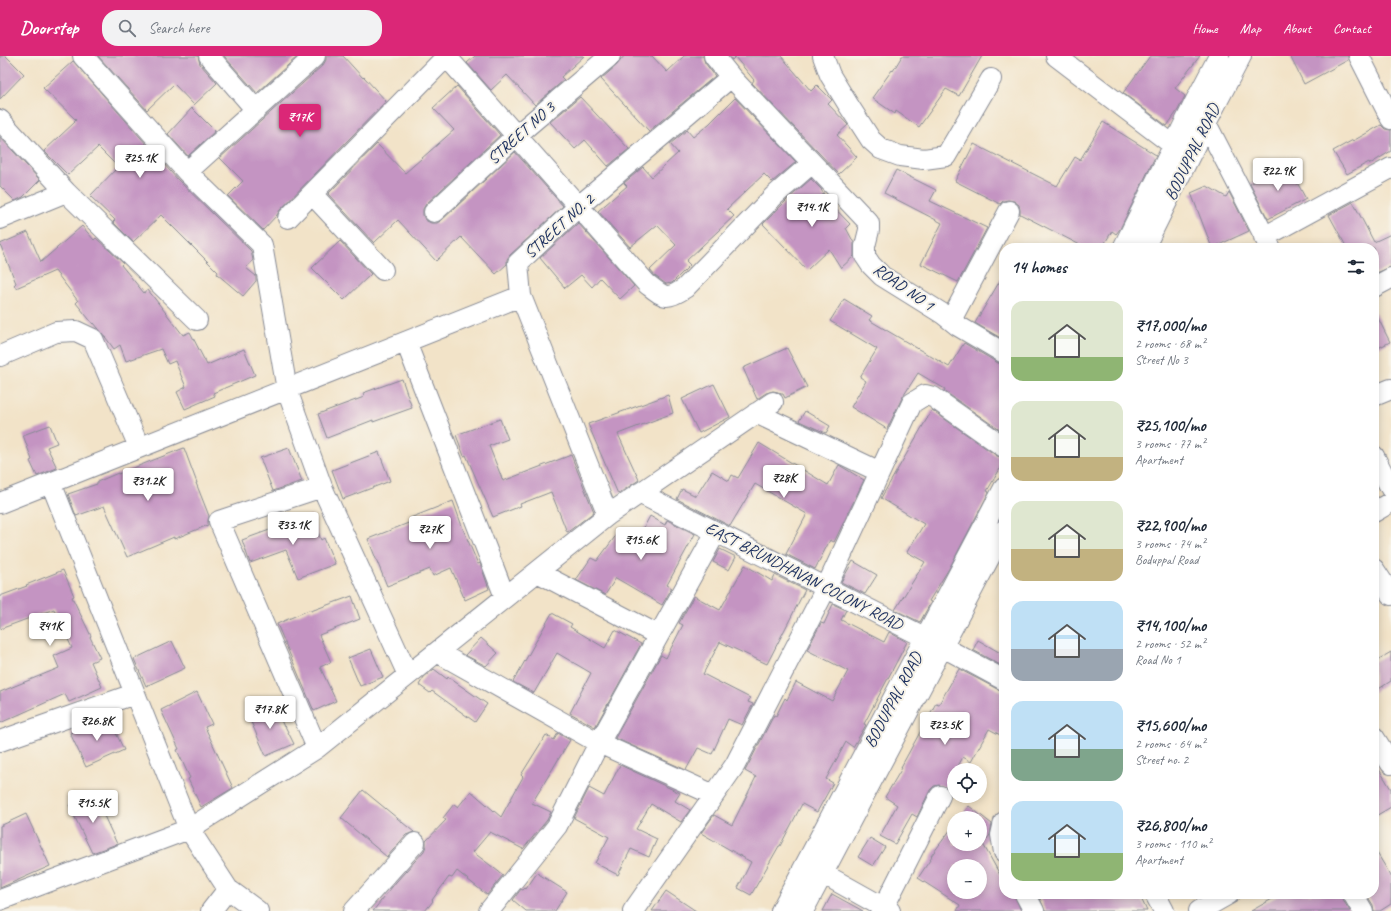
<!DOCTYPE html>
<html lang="en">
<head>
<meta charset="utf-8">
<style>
  :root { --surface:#fff; --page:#f2f2f3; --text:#1f2937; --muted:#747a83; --accent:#db2777 }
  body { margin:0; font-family:Caveat,sans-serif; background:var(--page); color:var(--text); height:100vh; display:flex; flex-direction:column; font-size:15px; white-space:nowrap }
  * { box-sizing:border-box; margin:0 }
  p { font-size:13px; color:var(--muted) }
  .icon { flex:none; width:22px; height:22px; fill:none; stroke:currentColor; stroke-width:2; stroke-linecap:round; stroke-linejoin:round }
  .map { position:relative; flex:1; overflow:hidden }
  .drawer { position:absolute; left:999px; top:187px; width:380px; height:656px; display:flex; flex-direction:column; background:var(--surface); border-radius:16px; box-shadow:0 2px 10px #0003 }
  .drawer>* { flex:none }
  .controls { position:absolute; left:947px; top:707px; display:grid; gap:8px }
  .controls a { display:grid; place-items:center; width:40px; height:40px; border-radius:50%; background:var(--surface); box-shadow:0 2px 10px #0003; font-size:20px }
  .price { position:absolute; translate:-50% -34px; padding:0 9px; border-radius:4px; background:#fff; color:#222; font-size:13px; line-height:26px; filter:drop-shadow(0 1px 2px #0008) }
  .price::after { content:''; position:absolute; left:50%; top:24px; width:12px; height:9px; margin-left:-6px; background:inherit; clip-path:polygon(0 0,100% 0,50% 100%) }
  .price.current { background:var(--accent); color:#fff }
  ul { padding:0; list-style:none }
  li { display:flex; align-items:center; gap:12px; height:100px; padding:0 12px }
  li span { display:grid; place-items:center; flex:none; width:112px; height:80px; border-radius:12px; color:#555 }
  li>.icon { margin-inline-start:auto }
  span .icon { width:48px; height:48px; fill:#fffc; stroke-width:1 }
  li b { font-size:17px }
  h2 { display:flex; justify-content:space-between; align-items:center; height:48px; padding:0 12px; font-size:17px }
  header { display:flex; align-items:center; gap:24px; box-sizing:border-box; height:56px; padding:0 20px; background:var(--accent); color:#fff }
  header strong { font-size:19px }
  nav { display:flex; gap:22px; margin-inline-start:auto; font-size:14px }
  .search { width:280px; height:36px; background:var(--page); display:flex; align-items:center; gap:10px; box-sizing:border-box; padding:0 14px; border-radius:16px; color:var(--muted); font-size:15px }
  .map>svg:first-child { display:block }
</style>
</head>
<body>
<header>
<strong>Doorstep</strong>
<div class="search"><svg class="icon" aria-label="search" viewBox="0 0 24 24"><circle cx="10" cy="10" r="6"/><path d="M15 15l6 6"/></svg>Search here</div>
<nav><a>Home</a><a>Map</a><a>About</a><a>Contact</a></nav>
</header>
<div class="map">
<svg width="1391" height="855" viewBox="0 0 1391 855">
  <rect width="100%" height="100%" fill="#f7f3e8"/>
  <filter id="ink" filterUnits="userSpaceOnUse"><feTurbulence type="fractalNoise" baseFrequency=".025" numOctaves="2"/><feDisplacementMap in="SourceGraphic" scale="8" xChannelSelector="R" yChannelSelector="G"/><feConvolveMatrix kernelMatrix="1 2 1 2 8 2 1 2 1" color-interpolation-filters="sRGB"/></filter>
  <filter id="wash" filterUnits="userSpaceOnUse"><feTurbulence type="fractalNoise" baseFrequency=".012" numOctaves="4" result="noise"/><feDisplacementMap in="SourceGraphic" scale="16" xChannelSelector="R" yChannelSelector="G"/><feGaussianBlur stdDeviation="0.9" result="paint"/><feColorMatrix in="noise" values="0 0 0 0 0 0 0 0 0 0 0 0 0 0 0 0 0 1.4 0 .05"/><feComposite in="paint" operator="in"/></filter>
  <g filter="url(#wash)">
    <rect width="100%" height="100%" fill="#f2e3c8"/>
    <g id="blocks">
      <!-- building -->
      <path fill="#c494c2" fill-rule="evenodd" d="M 0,0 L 6,0 L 24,18 L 0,43 Z
        M 98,0 L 198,0 L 200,8 L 217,27 L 194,49 L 174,28 L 147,54 Z
        M 224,0 L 298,0 L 257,37 Z
        M 326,0 L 343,0 L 363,22 L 364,21 L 386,45 L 280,154 L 277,159 L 263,174 L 228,140 L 243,125 L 220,102 L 323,9 L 326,4 Z
        M 475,0 L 584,0 L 561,21 L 564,24 L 535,49 L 507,19 L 491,34 L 467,7 Z
        M 624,0 L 652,0 L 667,16 L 684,0 L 703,0 L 705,7 L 715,20 L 649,75 L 601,23 L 617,9 Z
        M 729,0 L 781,0 L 811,35 L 817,29 L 832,44 L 828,48 L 848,69 L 837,79 L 857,101 L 839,118 L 752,27 L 754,24 L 735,1 L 732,4 Z
        M 902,0 L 982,0 L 959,40 L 946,33 L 919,71 L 896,55 L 895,58 L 872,42 L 892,14 L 893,15 Z
        M 1150,0 L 1200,0 L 1175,32 L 1185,40 L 1178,54 L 1167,70 L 1123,37 Z
        M 1290,0 L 1348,0 L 1348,4 L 1304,28 Z
        M 73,5 L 178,124 L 251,195 L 253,204 L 246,212 L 256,220 L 256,225 L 243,240 L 217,218 L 218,216 L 161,159 L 133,186 L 113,166 L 115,164 L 90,140 L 118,111 L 98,91 L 68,119 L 44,95 L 75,66 L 74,66 L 76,64 L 43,32 Z
        M 457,30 L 500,79 L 426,148 L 423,153 L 423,159 L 425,164 L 431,167 L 437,167 L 442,164 L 515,96 L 563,150 L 510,199 L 507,203 L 507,208 L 496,218 L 461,181 L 436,205 L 398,164 L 374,187 L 328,138 L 377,88 L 405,117 L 454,74 L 433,52 Z
        M 580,41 L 629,93 L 608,110 L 585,84 L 575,93 L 550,66 Z
        M 735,42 L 796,106 L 772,126 L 764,118 L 727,153 L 734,160 L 686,205 L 690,209 L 672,227 L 666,228 L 655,220 L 650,214 L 676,189 L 657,169 L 630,191 L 598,155 L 627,130 L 624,127 L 643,111 L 652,121 L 678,97 L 670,88 L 687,74 L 693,81 L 709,68 Z
        M 192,52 L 215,75 L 188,100 L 168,78 Z
        M 1103,66 L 1156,99 L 1120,173 L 1116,178 L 1112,175 L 1102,192 L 1086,192 L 1020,158 L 1020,154 L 1019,149 L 1014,145 L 1008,144 L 1003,145 L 1000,148 L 955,125 L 974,88 L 1057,130 L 1075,101 L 1080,104 Z
        M 1381,69 L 1385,73 L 1391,74 L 1391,95 L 1370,108 L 1369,106 L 1347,118 L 1333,95 L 1353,84 L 1353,85 Z
        M 0,81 L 40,124 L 23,141 L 15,145 L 0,130 Z
        M 1287,108 L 1306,143 L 1268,163 L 1250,128 Z
        M 896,114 L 936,134 L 930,145 L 987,172 L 958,226 L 921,208 L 942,167 L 884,137 Z
        M 811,123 L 822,134 L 821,134 L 824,138 L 822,139 L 850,168 L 846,172 L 854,187 L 854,200 L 841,212 L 829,193 L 807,214 L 763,168 L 788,143 Z
        M 1207,130 L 1226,141 L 1229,136 L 1249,175 L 1212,192 L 1191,137 Z
        M 1353,146 L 1374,186 L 1391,178 L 1391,211 L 1374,218 L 1374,192 L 1347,192 L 1329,159 Z
        M 578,167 L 634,230 L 620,243 L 600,222 L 592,231 L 581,219 L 565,232 L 540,202 Z
        M 82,170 L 94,184 L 96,182 L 123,207 L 121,209 L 144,237 L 148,234 L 183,279 L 190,276 L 207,309 L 244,293 L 255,319 L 213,337 L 215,340 L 185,353 L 177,336 L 186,331 L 175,305 L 168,308 L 161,293 L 126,305 L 120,289 L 114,293 L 103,278 L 94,267 L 93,268 L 76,247 L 78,245 L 55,215 L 16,232 L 14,229 L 16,227 L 0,188 L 28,176 L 41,206 Z
        M 340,185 L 371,218 L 344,244 L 312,212 Z
        M 1004,218 L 1004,284 L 975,267 Z
        M 844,243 L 872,260 L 869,264 L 949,311 L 964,287 L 998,307 L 1004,308 L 1004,377 L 944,335 L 945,333 L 918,317 L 902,342 L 887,373 L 851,351 L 866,325 L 860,321 L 877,293 L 830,265 Z
        M 1374,254 L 1390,286 L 1374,294 Z
        M 787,292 L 807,331 L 785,342 L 783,338 L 781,338 L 778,336 L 773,335 L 766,337 L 757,343 L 743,312 Z
        M 402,323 L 412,352 L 373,366 L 373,364 L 327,382 L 318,358 L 364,341 L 363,337 Z
        M 714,328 L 730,361 L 699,377 L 682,343 Z
        M 668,339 L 673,357 L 618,378 L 639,424 L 618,438 L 588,368 Z
        M 932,354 L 997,400 L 1004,402 L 1004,406 L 987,435 L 989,436 L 950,511 L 929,545 L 931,546 L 920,566 L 895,554 L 925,506 L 907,496 L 924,468 L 881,442 Z
        M 805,355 L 830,370 L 826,377 L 799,365 Z
        M 500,363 L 508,383 L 489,390 L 503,425 L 571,399 L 594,456 L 569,475 L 567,476 L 551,436 L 520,448 L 521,450 L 493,461 L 466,399 L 464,400 L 456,379 Z
        M 50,369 L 57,387 L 47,391 L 57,412 L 37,420 L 30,405 L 32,404 L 23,379 Z
        M 759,387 L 828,429 L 839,409 L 864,424 L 837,480 L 834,486 L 830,484 L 815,513 L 786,498 L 807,458 L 755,428 L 730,470 L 677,443 L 682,433 L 696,440 L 712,415 L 729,425 L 732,419 L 738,422 Z
        M 184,392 L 197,427 L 196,427 L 209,460 L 208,464 L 208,469 L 174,483 L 174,481 L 127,501 L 104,450 L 76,460 L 68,438 L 97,428 L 97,426 L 118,417 L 118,418 Z
        M 289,392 L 302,425 L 273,435 L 260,402 Z
        M 379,396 L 390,425 L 343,443 L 332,414 Z
        M 453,445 L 463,473 L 478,508 L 480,507 L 489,533 L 465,544 L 451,512 L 433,520 L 430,513 L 387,530 L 368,483 L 411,466 L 410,462 Z
        M 311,459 L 321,484 L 324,482 L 335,508 L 298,522 L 286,494 L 250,507 L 242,484 Z
        M 650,460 L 665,469 L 667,464 L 695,478 L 667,529 L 672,532 L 662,549 L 616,522 L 605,539 L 576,524 L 591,502 L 597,505 L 620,474 L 636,486 Z
        M 720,493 L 736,501 L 729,514 L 713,506 Z
        M 853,505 L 877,519 L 865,538 L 841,526 Z
        M 745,509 L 772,525 L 775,519 L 805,534 L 767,608 L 720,586 L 703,618 L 750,642 L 748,646 L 753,648 L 742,669 L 728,663 L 712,698 L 698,692 L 686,714 L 615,682 L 661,599 L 666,602 L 683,569 L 679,567 L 694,540 L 720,554 Z
        M 63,514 L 74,540 L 72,541 L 91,580 L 90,581 L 100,602 L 91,606 L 102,631 L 69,646 L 65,638 L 0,667 L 0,636 L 59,612 L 54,600 L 72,592 L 54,553 L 0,573 L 0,540 L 27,530 L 26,529 Z
        M 352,540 L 360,563 L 319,579 L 331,606 L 320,611 L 336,645 L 314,655 L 277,568 L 311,553 L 311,555 Z
        M 833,548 L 846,554 L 841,564 L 884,586 L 889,576 L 907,586 L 864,668 L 866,669 L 853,691 L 846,686 L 826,723 L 833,727 L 817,756 L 802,748 L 780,790 L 779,790 L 751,839 L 738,832 L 751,806 L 701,777 L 714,759 L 732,769 L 756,721 L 745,715 L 774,659 L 776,660 L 785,642 L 787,644 L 796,626 L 832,645 L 848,615 L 807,594 L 821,567 L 824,568 Z
        M 552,557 L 572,568 L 570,571 L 605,592 L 615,574 L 641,588 L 595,671 L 570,657 L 591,617 L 557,597 L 534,637 L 513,626 Z
        M 481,582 L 498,597 L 486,610 L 465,599 Z
        M 978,584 L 1004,599 L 1004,611 L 973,594 Z
        M 172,585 L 185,612 L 146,630 L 134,603 Z
        M 371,593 L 383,621 L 360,630 L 348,602 Z
        M 1391,596 L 1391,625 L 1374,636 L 1374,606 Z
        M 434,613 L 447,623 L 448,621 L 487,648 L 475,666 L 432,635 L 430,637 L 419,629 L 424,621 Z
        M 959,613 L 999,634 L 1004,635 L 1004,681 L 989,673 L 971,706 L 963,701 L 956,714 L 954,714 L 954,717 L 946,731 L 939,729 L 934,730 L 930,734 L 917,761 L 912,758 L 895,788 L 880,780 L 897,749 L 885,741 L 902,712 L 901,711 L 936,647 L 939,648 Z
        M 197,636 L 212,668 L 205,671 L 233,732 L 201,751 L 188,723 L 190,722 L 177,694 L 179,693 L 161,654 Z
        M 274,648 L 284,671 L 285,670 L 294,688 L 266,700 L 248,659 Z
        M 108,660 L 124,694 L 86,711 L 70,677 Z
        M 558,677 L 570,684 L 532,747 L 551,756 L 547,764 L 523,793 L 490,776 L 473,796 L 503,819 L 487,839 L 457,815 L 452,822 L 449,821 L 432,844 L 433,845 L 425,855 L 373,855 L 396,826 L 424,795 L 426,790 L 426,785 L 446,764 L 443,762 L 454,748 L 458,751 L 471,735 L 501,761 L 523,721 L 521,719 L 546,679 L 554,684 Z
        M 1374,705 L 1391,733 L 1391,751 L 1374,761 Z
        M 620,709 L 680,737 L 675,745 L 690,754 L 681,766 L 651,748 L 636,773 L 657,783 L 649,801 L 631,793 L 618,819 L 595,807 L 609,781 L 574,762 L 589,732 L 604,740 Z
        M 363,734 L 414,776 L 406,779 L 387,801 L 341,762 Z
        M 94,738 L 117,788 L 92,797 L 69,749 Z
        M 969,750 L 992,768 L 990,779 L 983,788 L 1004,826 L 1004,838 L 1014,838 L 1021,855 L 957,855 L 960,849 L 918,822 L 932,801 L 931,800 L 954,769 L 954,788 L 980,788 L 980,762 L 959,762 ZM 954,810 L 980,810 L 980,836 L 954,836 Z
        M 26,758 L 50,810 L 0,832 L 0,770 Z
        M 870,782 L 885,791 L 873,810 L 858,801 Z
        M 1374,792 L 1391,820 L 1391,848 L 1380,855 L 1374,855 L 1373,849 L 1366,838 L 1374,838 Z
        M 537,817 L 567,836 L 555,855 L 526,855 L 513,844 L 521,833 L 523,834 L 525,832 L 526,833 Z
        M 666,835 L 696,855 L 652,855 Z
        M 832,838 L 863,855 L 823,855 Z
        M 1042,838 L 1139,838 L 1147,855 L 1045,855 L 1039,840 Z
        M 1281,838 L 1342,838 L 1343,844 L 1350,855 L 1251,855 Z"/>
    </g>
  </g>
  <g filter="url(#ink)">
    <use href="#blocks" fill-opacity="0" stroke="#868993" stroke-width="1"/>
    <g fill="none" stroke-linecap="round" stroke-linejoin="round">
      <defs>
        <path id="minor" d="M 83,0 L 187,116 L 262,189 L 287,334 L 322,431 L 408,619
          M 209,0 L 256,54
          M 446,0 L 647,228 C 664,241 666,245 685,232 L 774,140 L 812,107
          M 714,0 L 731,21 L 869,167 L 869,174 L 865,190 L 865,200 L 871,209 L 882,220 L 943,258 L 958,270 L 1004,297
          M 823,0 L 830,19 L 849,50 L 871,84 L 881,93 L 900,100 L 924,103 L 946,100 L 991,23
          M 1056,0 L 1173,89
          M 1359,0 L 1391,63
          M 0,64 L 66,136 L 197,264
          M 1206,67 L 1270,191
          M 187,116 L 315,0
          M 312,138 L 383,214
          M 434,156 L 517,79 L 610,0
          M 288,162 L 447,0
          M 0,163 L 66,136
          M 1264,181 L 1391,112
          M 1123,192 L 1195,46 L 1219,0
          M 1144,192 L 1206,67 L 1241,0
          M 1374,231 L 1391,222
          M 951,264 L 1009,155
          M 406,286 L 505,541
          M 0,300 L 56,276 L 76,275 L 93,283 L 139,391
          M 1374,340 L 1391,333
          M 756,357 L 880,416
          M 1374,400 L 1391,433
          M 51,427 L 189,773 L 228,833 L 258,855
          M 639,437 L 926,582
          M 0,447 L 521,240
          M 1374,456 L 1391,446
          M 608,459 L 521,240 L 518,207 L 579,150 L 731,21
          M 1374,513 L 1391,539
          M 537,516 L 658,579
          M 943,591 L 1004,624
          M 437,596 L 599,687 L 714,739
          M 1374,681 L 1391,708
          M 0,685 L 134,638
          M 317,692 L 219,465 L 322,431
          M 1004,766 L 1001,779 L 1004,796
          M 822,817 L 890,855
          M 1025,838 L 1034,855
          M 1155,838 L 1164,855
          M 1353,838 L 1363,855
          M 0,844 L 189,773 L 317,692 L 608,459 L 773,346
          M 884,851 L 940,740
          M 211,855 L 228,833
          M 354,855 L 415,787
          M 489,855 L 557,770 L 599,687 L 716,476
          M 633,855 L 735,709 L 826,532 L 912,347 L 925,339 L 933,341 L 1004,391
          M 781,855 L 1004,432
          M 803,855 L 1004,474
          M 1199,855 L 1229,838"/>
      </defs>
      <!-- minor casing -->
      <use href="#minor" stroke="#868993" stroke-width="22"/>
      <!-- minor -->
      <use href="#minor" stroke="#fff" stroke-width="20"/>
    </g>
  </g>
  <g text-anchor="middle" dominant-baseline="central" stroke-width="4" stroke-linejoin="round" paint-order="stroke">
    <!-- street labels -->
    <g font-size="17" fill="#1b2f5e" stroke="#f7f3e8">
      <text transform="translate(521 77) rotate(-42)">STREET NO 3</text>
      <text transform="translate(1192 96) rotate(-64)">BODUPPAL ROAD</text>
      <text transform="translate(559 170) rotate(-42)">STREET NO. 2</text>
      <text transform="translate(904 231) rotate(35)">ROAD NO 1</text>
      <text transform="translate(804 520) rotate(27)">EAST BRUNDHAVAN COLONY ROAD</text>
      <text transform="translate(893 644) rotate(-62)">BODUPPAL ROAD</text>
    </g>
  </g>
</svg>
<div class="controls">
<a><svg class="icon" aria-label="locate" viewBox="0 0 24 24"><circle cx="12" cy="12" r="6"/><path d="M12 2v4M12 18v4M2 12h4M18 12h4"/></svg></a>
<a>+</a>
<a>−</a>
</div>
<b class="price current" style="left:300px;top:82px">₹17K</b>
<b class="price" style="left:140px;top:123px">₹25.1K</b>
<b class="price" style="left:1278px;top:136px">₹22.9K</b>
<b class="price" style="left:812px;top:172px">₹14.1K</b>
<b class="price" style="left:784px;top:443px">₹28K</b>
<b class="price" style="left:148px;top:446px">₹31.2K</b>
<b class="price" style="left:293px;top:490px">₹33.1K</b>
<b class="price" style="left:430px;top:494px">₹27K</b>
<b class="price" style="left:641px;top:505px">₹15.6K</b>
<b class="price" style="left:50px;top:591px">₹41K</b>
<b class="price" style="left:270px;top:674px">₹17.8K</b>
<b class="price" style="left:97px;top:686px">₹26.8K</b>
<b class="price" style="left:945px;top:690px">₹23.5K</b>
<b class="price" style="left:93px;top:768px">₹15.5K</b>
<section class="drawer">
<h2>14 homes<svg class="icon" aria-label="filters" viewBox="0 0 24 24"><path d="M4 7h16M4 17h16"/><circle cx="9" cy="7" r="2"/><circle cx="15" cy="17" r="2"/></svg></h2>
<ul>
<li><span style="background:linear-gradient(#dfe7d0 70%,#8fb573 0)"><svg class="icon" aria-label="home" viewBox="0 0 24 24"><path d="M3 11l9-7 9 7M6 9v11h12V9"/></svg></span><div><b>₹17,000/mo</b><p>2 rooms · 68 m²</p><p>Street No 3</p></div></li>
<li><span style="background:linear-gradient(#dfe7d0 70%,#c2b280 0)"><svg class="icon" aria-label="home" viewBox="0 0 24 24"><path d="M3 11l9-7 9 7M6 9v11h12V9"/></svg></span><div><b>₹25,100/mo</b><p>3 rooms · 77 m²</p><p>Apartment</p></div></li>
<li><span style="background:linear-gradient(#dfe7d0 60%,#c2b280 0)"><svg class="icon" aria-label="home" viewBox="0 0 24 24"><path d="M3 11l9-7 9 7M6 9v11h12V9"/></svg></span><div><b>₹22,900/mo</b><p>3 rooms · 74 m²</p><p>Boduppal Road</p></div></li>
<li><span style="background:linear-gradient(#bfe0f5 60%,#9aa5b1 0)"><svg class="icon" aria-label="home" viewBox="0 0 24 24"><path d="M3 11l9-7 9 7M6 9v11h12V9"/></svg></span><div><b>₹14,100/mo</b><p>2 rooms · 52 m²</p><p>Road No 1</p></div></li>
<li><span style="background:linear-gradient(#bfe0f5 60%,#7fa58c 0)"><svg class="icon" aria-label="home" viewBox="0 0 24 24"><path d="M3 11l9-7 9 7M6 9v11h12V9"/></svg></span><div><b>₹15,600/mo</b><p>2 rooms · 64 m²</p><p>Street no. 2</p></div></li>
<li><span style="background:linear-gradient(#bfe0f5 65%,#8fb573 0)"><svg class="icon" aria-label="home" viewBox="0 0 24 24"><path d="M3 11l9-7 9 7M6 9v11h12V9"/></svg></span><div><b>₹26,800/mo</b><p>3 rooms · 110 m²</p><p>Apartment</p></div></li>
</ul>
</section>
</div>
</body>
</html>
